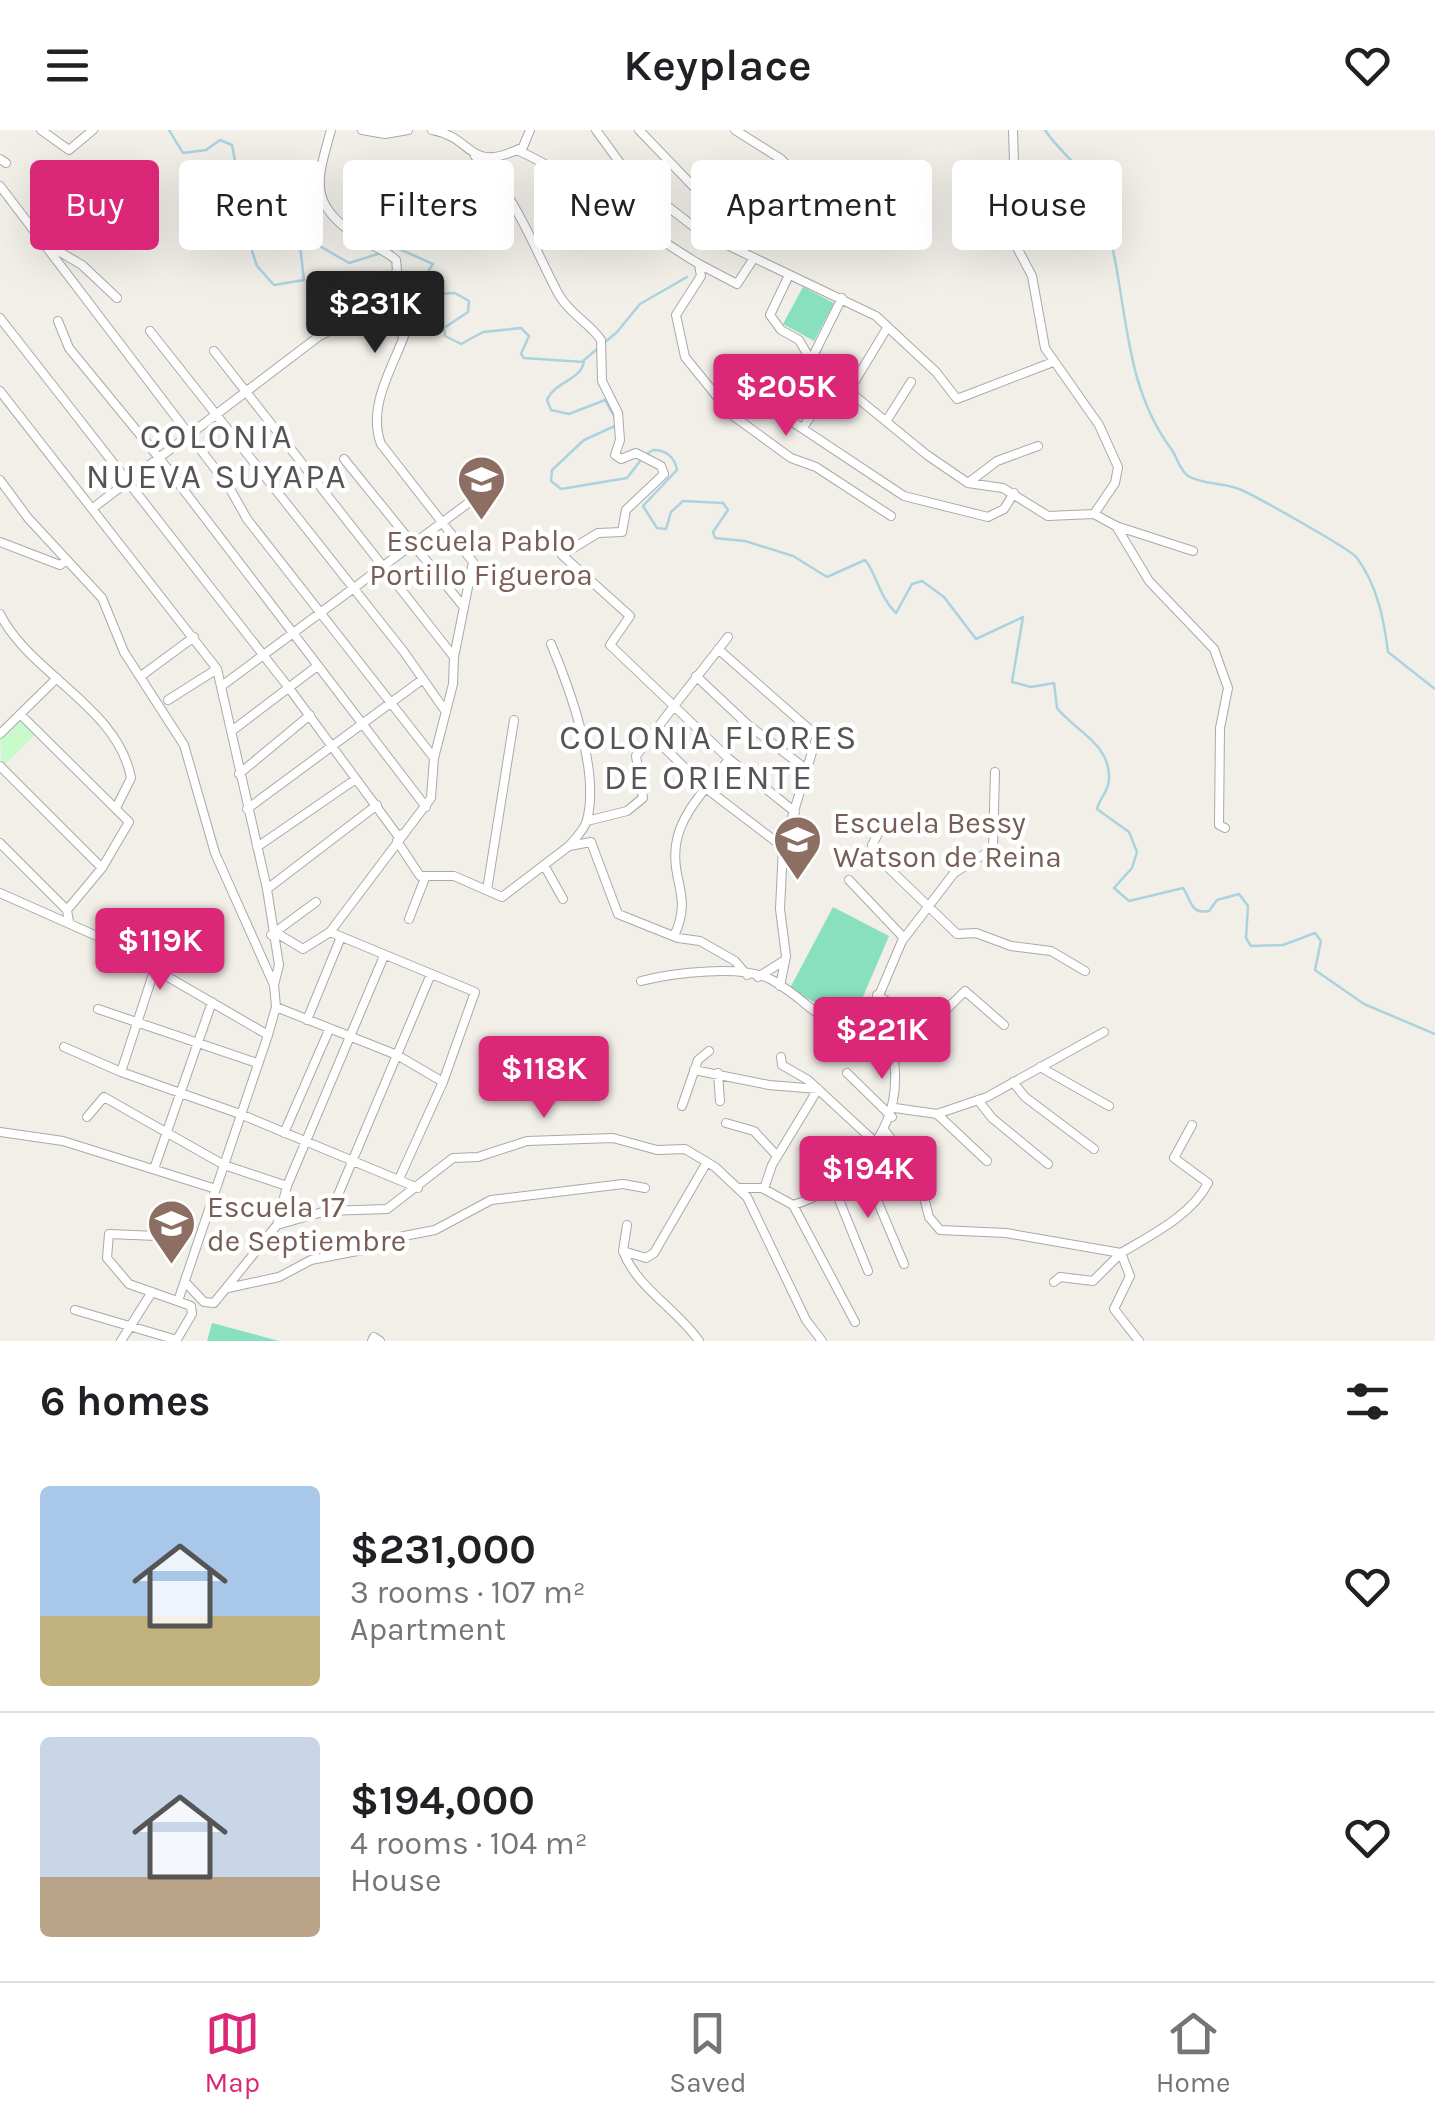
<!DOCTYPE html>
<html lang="en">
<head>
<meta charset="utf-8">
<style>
  :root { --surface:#fff; --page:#f2f2f2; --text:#202124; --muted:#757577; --line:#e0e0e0; --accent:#db2777 }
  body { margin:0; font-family:Karla,sans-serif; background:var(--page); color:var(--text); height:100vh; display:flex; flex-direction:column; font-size:38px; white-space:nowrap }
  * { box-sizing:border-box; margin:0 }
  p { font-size:32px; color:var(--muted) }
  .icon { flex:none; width:55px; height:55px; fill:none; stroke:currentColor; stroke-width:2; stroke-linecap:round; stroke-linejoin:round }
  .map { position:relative; height:1211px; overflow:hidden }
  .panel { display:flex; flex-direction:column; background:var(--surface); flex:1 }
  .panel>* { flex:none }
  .banner { position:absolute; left:30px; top:30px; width:1375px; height:90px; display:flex; gap:20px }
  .price { position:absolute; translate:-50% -85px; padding:0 22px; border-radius:10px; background:var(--accent); color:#fff; font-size:32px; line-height:65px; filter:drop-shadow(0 2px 5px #0008) }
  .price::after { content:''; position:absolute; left:50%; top:60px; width:30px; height:22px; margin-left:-15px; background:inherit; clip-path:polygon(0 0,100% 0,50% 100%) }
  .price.selected { background:#222; color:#fff }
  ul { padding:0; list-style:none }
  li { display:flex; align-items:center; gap:30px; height:250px; padding:0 40px }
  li+li { border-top:2px solid var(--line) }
  li span { display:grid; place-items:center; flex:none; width:280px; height:200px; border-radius:10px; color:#555 }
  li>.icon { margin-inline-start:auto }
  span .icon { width:120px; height:120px; fill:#fffc; stroke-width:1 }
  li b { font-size:42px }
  h2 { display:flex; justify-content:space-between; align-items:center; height:120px; padding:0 40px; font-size:42px }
  .pill { padding:0 35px; border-radius:10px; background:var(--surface); box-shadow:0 10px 40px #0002; font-size:35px; line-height:90px }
  .pill.selected { background:var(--accent); color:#fff }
  header { display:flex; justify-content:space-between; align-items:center; height:130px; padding:0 40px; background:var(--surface); font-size:45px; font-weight:600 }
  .menu { display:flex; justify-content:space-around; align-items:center; height:140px; border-top:2px solid var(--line); background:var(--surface); font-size:28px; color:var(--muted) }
  .menu a { display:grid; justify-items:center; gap:5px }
  .menu .selected { color:var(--accent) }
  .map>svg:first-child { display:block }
</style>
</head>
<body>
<header><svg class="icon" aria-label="menu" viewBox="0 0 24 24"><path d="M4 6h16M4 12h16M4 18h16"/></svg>Keyplace<svg class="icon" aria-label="heart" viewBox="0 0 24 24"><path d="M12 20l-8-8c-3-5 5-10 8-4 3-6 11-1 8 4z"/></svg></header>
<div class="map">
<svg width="1435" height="1211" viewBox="0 0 1435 1211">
  <rect width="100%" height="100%" fill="#f2efe9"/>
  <!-- park -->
  <path fill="#c8facc" d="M 21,589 L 36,604 L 2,637 L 0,610 Z"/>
  <!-- pitch -->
  <path fill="#88e0be" d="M 803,157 L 834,173 L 814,211 L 783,194 Z
    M 833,777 L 889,806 L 853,890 L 789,860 Z
    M 212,1193 L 279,1211 L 207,1211 Z"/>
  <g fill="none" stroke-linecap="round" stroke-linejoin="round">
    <!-- stream -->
    <path stroke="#aad3df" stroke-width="2.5" d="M 169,0 L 183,23 L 206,20 L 220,10 L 232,15 L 252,121 L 257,136 L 274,155 L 304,150 L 300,116 L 306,108 L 349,133 L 397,118 L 433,134 L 417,158 L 418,165 L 455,163 L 469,171 L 468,182 L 444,198 L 445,206 L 461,214 L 483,202 L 521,198 L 529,206 L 521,224 L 524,228 L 584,232 C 580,251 555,251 547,270 L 551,280 L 569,284 L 605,270 L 615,288
      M 1045,0 C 1060,23 1086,40 1097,66 C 1131,149 1115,245 1172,320 C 1177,328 1180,340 1188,346 C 1200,354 1225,353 1239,359 C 1254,365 1352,420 1357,428 C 1377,455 1384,489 1388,522 L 1435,559
      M 583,231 L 617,202 L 640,174 L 687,147
      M 615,296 L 584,310 L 552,340 L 551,351 L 561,359 L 627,348 L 640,331
      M 645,325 L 653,320 C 666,320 675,327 677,340 L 643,376 L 657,398 L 666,399 L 671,382 L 683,371 L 723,373 L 728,380 L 713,402 L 715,408 L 745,411 L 793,426 L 827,447 L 865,430 C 876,442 878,465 896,483 L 912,454 L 922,451 L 944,467 L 976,509 L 1023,487 L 1012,552 L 1031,557 L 1054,553 L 1057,578 C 1074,600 1111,614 1109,649 C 1109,661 1100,667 1097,679 L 1129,702 L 1137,722 L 1132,738 L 1114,758 L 1129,771 L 1183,758 C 1191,769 1190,785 1209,781 L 1217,770 L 1239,764 L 1248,776 L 1246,808 L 1251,816 L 1283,815 L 1315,803 L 1321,811 L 1315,840 L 1364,874 L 1435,904"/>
    <defs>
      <path id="minor" d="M 41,0 L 69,20 L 93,0
        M 362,0 L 385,4 L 408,0
        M 432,0 C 476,8 467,45 523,17 L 530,0
        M 596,0 L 628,44 L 667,76 L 702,103 L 876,186 L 936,242 L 957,269 L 1053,232
        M 639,0 L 716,80 L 726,115
        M 735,0 L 781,29 L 833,82
        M 517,20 C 583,50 637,97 699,134 L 701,146 L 676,185 L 685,227 L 732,285 L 791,328 L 816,337 L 891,386
        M 475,26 C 516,64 533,117 559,165 C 570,184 589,193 601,210 L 602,251 L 618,283 L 620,310 L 615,325 L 621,329 L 636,323 L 661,336 L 664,344 L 626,380 L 622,402 L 598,403 L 562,425 L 630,486 L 610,515 L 674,576 L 636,626 L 643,668 L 627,681 L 587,691
        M 0,29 L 6,33
        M 0,56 L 229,357 L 247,389 L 434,628
        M 53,118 L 82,135 L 117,168
        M 699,134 L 737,154 L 754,128
        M 789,145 L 770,185 L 781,200 L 799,210 L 828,260 L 804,296
        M 0,188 L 289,558 L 398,706 L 402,704
        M 58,191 L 69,218 L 160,329 L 426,677
        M 150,201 L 404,522 L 446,582
        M 214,221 L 454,527
        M 811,230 L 927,325 L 968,353 L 1003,358 L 1048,386 L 1094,384 L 1115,353 L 1118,337 L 1099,295 L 1045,218 L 1032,146 L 1002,89 L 1014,33 L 1013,0
        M 811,230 L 842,168
        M 726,239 L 746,261 L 904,366 L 988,387 L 1004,379 L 1014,363
        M 0,261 L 217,539 L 267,759 L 279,835 L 274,855
        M 849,261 L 887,198
        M 887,290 L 911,252
        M 344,329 L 463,476
        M 0,350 L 28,388 L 102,468 L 124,522 L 184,615 L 215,723 L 274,855 L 276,877 L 268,905 L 178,1171
        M 968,353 L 997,331 L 1038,316
        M 93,378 L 318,207 L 372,177 L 388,160 L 397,140 L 396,130 C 383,118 368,115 355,105 C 308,72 317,50 331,0
        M 1094,384 L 1116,396 L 1193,421
        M 1116,396 L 1149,451 L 1214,519 L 1228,558 L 1220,598 L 1219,695 L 1225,698
        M 0,412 L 60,435 L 67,430
        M 0,484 C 30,544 118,577 131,648 L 116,678
        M 728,507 L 674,576 L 729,629 L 795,682
        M 551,514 C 570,559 600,641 587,690 C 585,699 575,709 569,716
        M 718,519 L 817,606 L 839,604
        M 141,546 L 194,507
        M 696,546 L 747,594 L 806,639
        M 223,555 L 467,374
        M 168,570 L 217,539
        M 20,584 L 129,692 L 102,738 L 67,780 L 69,792
        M 233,600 L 316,537
        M 0,604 L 57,548
        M 654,608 L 707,659 L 783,717
        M 0,636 L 102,738
        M 239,644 L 310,585
        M 247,679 L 423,549
        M 880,700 L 872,715 L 874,724 L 957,804 L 976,803 L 1011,816 L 1051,821 L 1085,841
        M 397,711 L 420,746 L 454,746 L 502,767 L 569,716 L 591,712 L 618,784 L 678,808 L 700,811 L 735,831 L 747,845
        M 0,713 L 67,780
        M 257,717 L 356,649
        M 544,735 L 563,769
        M 849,750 L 904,808
        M 267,759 L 377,675
        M 487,760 L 514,590
        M 0,763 L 99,807 L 268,905
        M 409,789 L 425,748
        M 275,802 L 303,819 L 330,802 L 431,668 L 434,628 L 453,554 L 454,527 L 473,432 L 381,314 C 367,277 392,239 404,206 L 385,188 L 388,160
        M 330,802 L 475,862 L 443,952 L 399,1049
        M 271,805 L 316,772
        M 674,806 C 693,766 671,752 676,715 C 680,682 710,655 729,629
        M 155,838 L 121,942 L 240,984 L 418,1058
        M 758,847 L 782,832
        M 641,851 C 672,843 743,834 772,850 C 819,877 809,894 872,897 C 891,910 896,929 895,951 C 895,1006 846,1060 793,1075 L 762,1058 L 740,1058
        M 780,856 L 786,826 L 780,779 L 783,717 L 817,606
        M 877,865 L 928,898
        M 276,877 L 397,925 L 443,952
        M 98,879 L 257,933
        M 307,890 L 341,807
        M 866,896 L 902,811 L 954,743 L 993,719 L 995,642
        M 64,917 L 121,942
        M 781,927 L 782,935 L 808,950 L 875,1012
        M 895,930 L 965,861 L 1004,895
        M 1040,937 L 1109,976
        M 694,940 L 769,955 L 818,959 L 772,1035 L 764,1059
        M 718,943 L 720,971
        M 847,943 L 892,987
        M 1013,952 L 1025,967 L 1094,1019
        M 978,970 L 992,988 L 1048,1034
        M 682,976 L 698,930 L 709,921
        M 895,978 L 937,984 L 987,967 L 1104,902
        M 937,984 L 987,1031
        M 87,987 L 104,967 L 224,1035 L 287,1056
        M 726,993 L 754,1001 L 777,1026
        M 885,1001 L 918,1044 L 929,1087 L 940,1100 L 1006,1103 L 1121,1123 C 1151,1105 1192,1085 1208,1053 L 1174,1028 L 1192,995
        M 0,1002 L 63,1011 L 216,1059
        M 284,1003 L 329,900
        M 860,1030 L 904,1134
        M 154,1039 L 212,872
        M 833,1055 L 868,1141
        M 338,1065 L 431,844
        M 793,1075 L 855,1192
        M 277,1095 L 287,1056 L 384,826
        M 157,1106 L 109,1104 L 107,1128 L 129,1154 L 191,1176 L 192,1184 L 176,1211
        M 623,1121 L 627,1095
        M 1054,1152 L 1060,1147 L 1093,1151 L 1121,1123 L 1130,1146 L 1114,1179 L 1139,1211
        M 186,1153 L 204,1172 L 214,1173 L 277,1095 L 326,1081 L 387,1079 L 453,1028 L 478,1027 L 527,1011 L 613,1008 L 657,1020 L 685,1019 L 715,1037 L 747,1067 L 806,1190 L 822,1211
        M 228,1158 L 279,1147 L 311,1130 L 362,1120 L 383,1110 L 435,1100 L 491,1070 L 623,1054 L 645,1058
        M 75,1180 L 177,1210
        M 121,1211 L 152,1162
        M 372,1211 L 374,1207 L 380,1211
        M 699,1211 C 677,1179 636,1157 623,1121 L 646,1128 L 654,1123 L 707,1032"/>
    </defs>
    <!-- minor casing -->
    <use href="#minor" stroke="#a9a9a9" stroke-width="10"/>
    <!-- minor -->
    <use href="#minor" stroke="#fff" stroke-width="8"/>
  </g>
  <!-- icons -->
  <defs>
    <symbol id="school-pin" viewBox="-11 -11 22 30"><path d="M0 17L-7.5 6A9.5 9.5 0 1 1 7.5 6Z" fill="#8d6e63" stroke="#fff"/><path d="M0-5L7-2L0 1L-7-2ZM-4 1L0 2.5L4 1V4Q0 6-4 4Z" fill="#fff"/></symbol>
  </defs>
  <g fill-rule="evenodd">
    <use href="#school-pin" x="454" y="322" width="55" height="75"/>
    <use href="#school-pin" x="770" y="682" width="55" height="75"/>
    <use href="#school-pin" x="144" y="1066" width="55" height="75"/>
  </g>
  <g text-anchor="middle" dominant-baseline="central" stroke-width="9" stroke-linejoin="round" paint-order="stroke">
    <!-- education labels -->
    <g font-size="30" fill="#785e54" stroke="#fff" text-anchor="start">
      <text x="481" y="411" text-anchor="middle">Escuela Pablo<tspan x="481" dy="34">Portillo Figueroa</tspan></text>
      <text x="833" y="693">Escuela Bessy<tspan x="833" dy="34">Watson de Reina</tspan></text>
      <text x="207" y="1077">Escuela 17<tspan x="207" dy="34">de Septiembre</tspan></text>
    </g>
    <!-- quarter labels -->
    <g font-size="35" letter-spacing="2.5" fill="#555" stroke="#fff">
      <text x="217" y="306">COLONIA<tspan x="217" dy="40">NUEVA SUYAPA</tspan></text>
      <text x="709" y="607">COLONIA FLORES<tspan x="709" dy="40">DE ORIENTE</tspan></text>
    </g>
  </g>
</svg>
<b class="price selected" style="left:375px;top:226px">$231K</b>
<b class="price" style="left:786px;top:309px">$205K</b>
<b class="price" style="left:160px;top:863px">$119K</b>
<b class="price" style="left:882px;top:952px">$221K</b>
<b class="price" style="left:544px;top:991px">$118K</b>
<b class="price" style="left:868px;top:1091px">$194K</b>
<div class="banner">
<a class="pill selected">Buy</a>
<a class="pill">Rent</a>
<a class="pill">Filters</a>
<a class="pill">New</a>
<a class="pill">Apartment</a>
<a class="pill">House</a>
</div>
</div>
<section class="panel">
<h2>6 homes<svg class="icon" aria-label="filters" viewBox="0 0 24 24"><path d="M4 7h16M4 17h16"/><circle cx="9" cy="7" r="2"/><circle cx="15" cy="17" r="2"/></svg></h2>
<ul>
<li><span style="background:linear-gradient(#a9c7e8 65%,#c2b280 0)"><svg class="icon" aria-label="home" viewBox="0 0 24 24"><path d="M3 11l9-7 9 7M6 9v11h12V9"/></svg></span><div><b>$231,000</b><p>3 rooms · 107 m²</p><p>Apartment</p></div><svg class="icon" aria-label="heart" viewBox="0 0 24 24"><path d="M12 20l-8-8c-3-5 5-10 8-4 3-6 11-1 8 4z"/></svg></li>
<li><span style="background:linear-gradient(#c9d6e8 70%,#b9a48a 0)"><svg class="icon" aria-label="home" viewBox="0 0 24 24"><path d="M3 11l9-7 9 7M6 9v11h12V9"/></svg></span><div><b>$194,000</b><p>4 rooms · 104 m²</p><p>House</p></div><svg class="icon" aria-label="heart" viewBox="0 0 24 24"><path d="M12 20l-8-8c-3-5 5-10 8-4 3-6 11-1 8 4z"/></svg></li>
</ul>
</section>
<nav class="menu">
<a class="selected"><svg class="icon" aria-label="map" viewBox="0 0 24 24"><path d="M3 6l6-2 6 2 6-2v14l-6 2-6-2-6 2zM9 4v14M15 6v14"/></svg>Map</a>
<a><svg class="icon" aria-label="saved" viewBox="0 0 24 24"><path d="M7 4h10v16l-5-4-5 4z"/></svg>Saved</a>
<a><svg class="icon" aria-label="home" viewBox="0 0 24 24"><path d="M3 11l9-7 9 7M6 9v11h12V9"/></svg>Home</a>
</nav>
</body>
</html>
